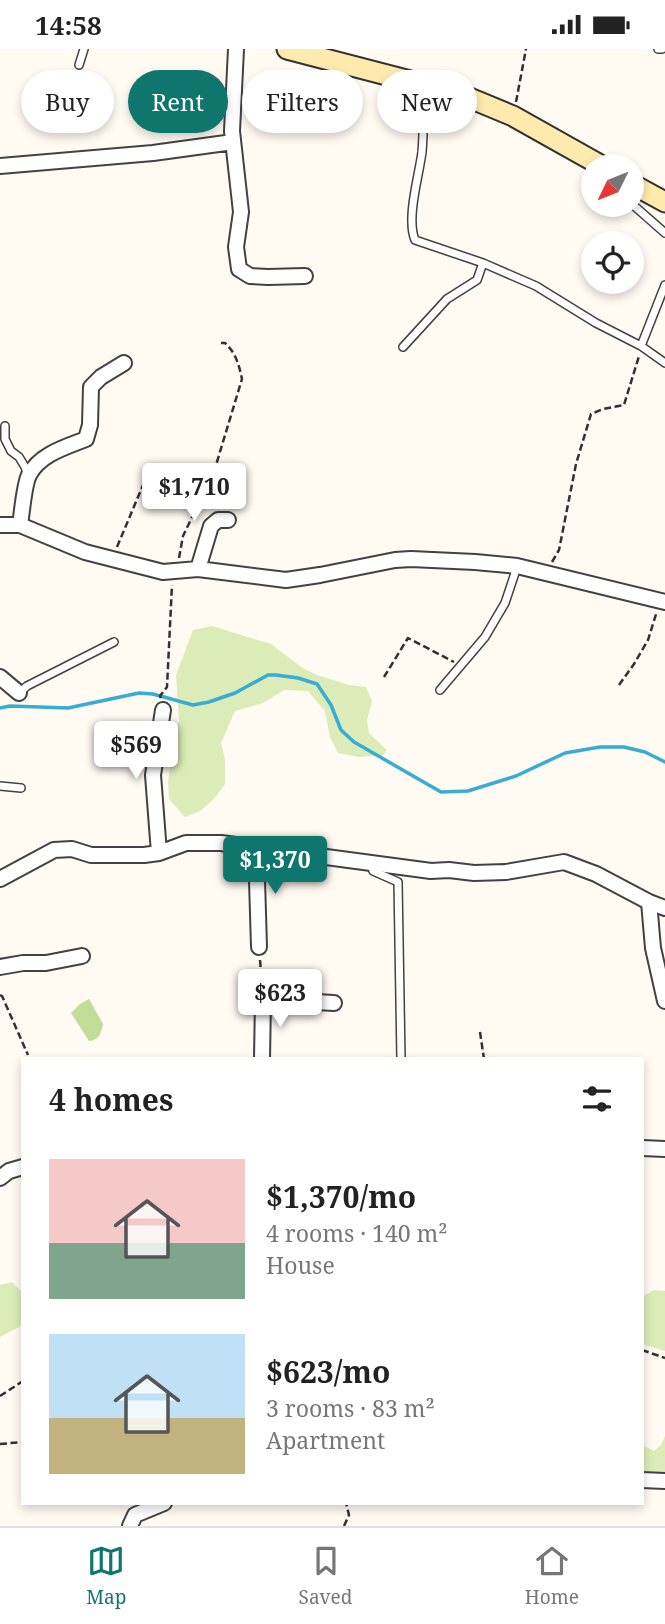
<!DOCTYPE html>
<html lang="en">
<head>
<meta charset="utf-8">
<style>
  :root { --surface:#fff; --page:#f6f6f6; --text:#222; --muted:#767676; --line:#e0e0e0; --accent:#0f766e }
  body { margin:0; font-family:"Noto Serif",serif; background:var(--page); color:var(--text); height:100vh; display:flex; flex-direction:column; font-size:26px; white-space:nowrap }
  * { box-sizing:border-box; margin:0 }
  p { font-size:23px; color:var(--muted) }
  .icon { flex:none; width:38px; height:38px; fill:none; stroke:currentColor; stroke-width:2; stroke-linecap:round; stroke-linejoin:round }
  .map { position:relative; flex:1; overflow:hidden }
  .panel { position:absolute; left:21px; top:1008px; width:623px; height:448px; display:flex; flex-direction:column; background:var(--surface); border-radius:0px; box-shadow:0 4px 10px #0003 }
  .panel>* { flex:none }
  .hud { position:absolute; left:21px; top:21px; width:623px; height:63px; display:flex; gap:14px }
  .needle { width:46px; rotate:227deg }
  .fabs { position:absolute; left:581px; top:105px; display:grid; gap:14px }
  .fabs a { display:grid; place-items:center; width:63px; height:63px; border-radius:50%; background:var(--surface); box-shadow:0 4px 10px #0003; font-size:35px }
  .price { position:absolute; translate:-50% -60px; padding:0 16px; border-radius:7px; background:#fff; color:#222; font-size:23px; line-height:46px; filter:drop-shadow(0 2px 4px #0008) }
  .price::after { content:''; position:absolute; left:50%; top:42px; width:21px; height:16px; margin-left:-10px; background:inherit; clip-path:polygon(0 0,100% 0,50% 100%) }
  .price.active { background:var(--accent); color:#fff }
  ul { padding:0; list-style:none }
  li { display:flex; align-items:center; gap:21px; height:175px; padding:0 28px }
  li span { display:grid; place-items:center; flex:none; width:196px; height:140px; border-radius:0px; color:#555 }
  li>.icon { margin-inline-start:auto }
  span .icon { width:84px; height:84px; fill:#fffc; stroke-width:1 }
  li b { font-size:30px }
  h2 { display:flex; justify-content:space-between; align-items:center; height:84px; padding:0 28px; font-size:30px }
  .tag { padding:0 24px; border-radius:32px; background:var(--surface); box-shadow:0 4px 10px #0003; font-size:24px; line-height:63px }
  .tag.active { background:var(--accent); color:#fff }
  .status { display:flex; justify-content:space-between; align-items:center; height:49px; padding:0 35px; background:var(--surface); direction:ltr }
  .status svg { height:19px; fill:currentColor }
  .dock { display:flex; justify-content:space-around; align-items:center; height:98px; border-top:2px solid var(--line); background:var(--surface); font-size:19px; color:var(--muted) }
  .dock a { display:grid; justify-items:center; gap:4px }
  .dock .active { color:var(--accent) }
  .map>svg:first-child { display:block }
</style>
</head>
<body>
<div class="status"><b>14:58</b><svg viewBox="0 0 49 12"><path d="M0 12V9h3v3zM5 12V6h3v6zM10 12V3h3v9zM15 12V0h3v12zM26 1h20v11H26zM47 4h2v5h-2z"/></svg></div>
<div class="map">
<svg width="665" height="1477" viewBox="0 0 665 1477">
  <rect width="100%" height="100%" fill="#fffaf2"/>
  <!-- green -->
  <path fill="#dbecb9" d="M 212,577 L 271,595 L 301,618 L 317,626 L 349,636 L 366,638 L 372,652 L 367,671 L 369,684 L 387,701 L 383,706 L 359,708 L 338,704 L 330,688 L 325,662 L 308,642 L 284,641 L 263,654 L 235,662 L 221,694 L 225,711 L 225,735 L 214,750 L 200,762 L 185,768 L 169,750 L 168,733 L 174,688 L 179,672 L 176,626 L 193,581 Z
    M 12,1233 L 21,1242 L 23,1242 L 23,1276 L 0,1288 L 0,1236 Z
    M 654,1241 L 665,1242 L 665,1302 L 642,1295 L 642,1248 Z
    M 665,1387 L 665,1424 L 642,1425 L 642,1396 L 654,1402 L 661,1396 Z"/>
  <!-- forest -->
  <path fill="#c1dd98" d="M 89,950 L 103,975 C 101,985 99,991 89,992 L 71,964 L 80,955 Z"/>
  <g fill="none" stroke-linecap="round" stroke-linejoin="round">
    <!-- stream -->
    <path stroke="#38acd3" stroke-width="3.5" d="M 0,659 L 10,657 L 68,659 L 139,644 L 153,645 L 193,656 L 209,653 L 235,644 L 268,626 L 276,626 L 298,629 L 317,635 L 331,656 L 341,681 L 354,693 L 441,743 L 468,742 L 516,727 L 565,704 L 600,698 L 624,698 L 645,703 L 665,713"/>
    <defs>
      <path id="service" d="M 658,0 L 662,0
        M 79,16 L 84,0
        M 424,36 C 423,58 424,81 422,103 C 419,127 406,169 415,191 L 483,214 L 536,237 L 596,274 L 641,297 L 665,314
        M 632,155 L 665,184
        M 641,297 L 665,236
        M 403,298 L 447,250 L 477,231 L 483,214
        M 5,377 L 5,390 L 11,402 L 19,408 L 25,418 L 28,426
        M 440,641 L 485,588 L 505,554 L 517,518
        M 19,644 L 27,637 L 114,593
        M 0,737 L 21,739
        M 371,815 L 373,822 L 398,833 L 401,1010"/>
      <path id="minor" d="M 236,0 L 232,82 L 241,163 L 236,198 L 239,220 L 250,227 L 268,228 L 305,227
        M 0,117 L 153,104 L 233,93
        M 0,476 L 20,476 L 85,503 L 163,523 L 198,520 L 286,531 L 320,526 L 395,511 L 411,510 L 475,513 L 517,517 L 665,553
        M 20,476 C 22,464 24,436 29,426 C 40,405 66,398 86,390 L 90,376 L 91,338 L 101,328 L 124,314
        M 198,520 L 211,477 L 218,471 L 228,471
        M 0,628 L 19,644
        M 256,798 L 259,898
        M 159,804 L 153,726 L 163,661
        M 0,830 L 54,801 L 72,800 L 91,806 L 144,806 L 159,804 L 186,794 L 221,794 L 431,822 L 449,821 L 474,824 L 506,823 L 564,813 L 596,825 L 649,853 L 665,859
        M 649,853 L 653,899 L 665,952
        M 0,918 L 23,914 L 46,914 L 82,907
        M 262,1010 L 263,950 L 334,954
        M 642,1099 L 665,1100
        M 0,1129 L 9,1122 L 23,1118
        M 642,1431 L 665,1432
        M 130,1477 L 135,1466 L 164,1454"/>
      <path id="secondary" d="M 287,0 L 460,45 L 513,67 L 602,117
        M 632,135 L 665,153"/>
    </defs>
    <!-- service casing -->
    <use href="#service" stroke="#424242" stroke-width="10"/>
    <!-- minor casing -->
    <use href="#minor" stroke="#424242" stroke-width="18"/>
    <!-- secondary casing -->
    <use href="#secondary" stroke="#313131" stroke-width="23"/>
    <!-- path -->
    <path stroke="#313131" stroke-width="2.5" stroke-dasharray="7 3.5" stroke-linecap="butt" d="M 516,53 L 526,0
      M 117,498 L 146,429
      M 179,509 L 183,487 L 195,462 L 198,447 L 209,437 L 213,426 L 242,330 C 239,316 236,304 225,294 L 221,294
      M 552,513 L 559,501 L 576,415 L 591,365 L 603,360 L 624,356 L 639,307
      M 384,628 L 408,589 L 454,613
      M 619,636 L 634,615 L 648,591 L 657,562
      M 161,649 L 160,647 L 167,638 L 172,536
      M 260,911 L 262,936
      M 0,946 L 2,947 L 28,1006
      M 480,983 L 484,1010
      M 642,1301 L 665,1309
      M 0,1347 L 23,1332
      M 0,1395 L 23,1393
      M 344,1477 L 349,1466 L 346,1454"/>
    <!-- service -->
    <use href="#service" stroke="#fff" stroke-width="7"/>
    <!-- minor -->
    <use href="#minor" stroke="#fff" stroke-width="14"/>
    <!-- secondary -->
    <use href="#secondary" stroke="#ffeaad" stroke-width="19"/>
  </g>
</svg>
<div class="fabs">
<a><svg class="needle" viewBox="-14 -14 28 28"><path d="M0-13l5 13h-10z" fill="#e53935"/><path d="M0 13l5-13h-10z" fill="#767676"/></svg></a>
<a><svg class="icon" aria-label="locate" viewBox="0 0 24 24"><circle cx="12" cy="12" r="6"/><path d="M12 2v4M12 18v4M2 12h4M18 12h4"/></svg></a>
</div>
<b class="price" style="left:194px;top:474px">$1,710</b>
<b class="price" style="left:136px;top:732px">$569</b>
<b class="price active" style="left:275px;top:847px">$1,370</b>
<b class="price" style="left:280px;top:980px">$623</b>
<div class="hud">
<a class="tag">Buy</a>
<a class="tag active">Rent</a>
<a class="tag">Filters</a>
<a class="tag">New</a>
</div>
<section class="panel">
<h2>4 homes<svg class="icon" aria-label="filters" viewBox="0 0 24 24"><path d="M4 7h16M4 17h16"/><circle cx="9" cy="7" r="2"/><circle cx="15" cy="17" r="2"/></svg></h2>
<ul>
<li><span style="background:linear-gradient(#f6c9c9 60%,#7fa58c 0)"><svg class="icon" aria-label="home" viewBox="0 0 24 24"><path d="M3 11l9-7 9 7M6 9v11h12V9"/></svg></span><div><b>$1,370/mo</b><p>4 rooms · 140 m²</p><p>House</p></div></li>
<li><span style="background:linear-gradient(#bfe0f5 60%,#c2b280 0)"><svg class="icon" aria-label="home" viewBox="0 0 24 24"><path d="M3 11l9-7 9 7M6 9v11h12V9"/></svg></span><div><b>$623/mo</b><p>3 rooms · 83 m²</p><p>Apartment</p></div></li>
</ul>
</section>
</div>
<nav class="dock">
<a class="active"><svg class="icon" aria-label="map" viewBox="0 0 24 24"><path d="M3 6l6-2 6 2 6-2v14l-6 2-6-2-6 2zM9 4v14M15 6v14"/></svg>Map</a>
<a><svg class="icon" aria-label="saved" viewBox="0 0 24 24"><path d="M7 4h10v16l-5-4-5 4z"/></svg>Saved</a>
<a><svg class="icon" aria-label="home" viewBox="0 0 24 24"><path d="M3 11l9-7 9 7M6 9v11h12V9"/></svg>Home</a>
</nav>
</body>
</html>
